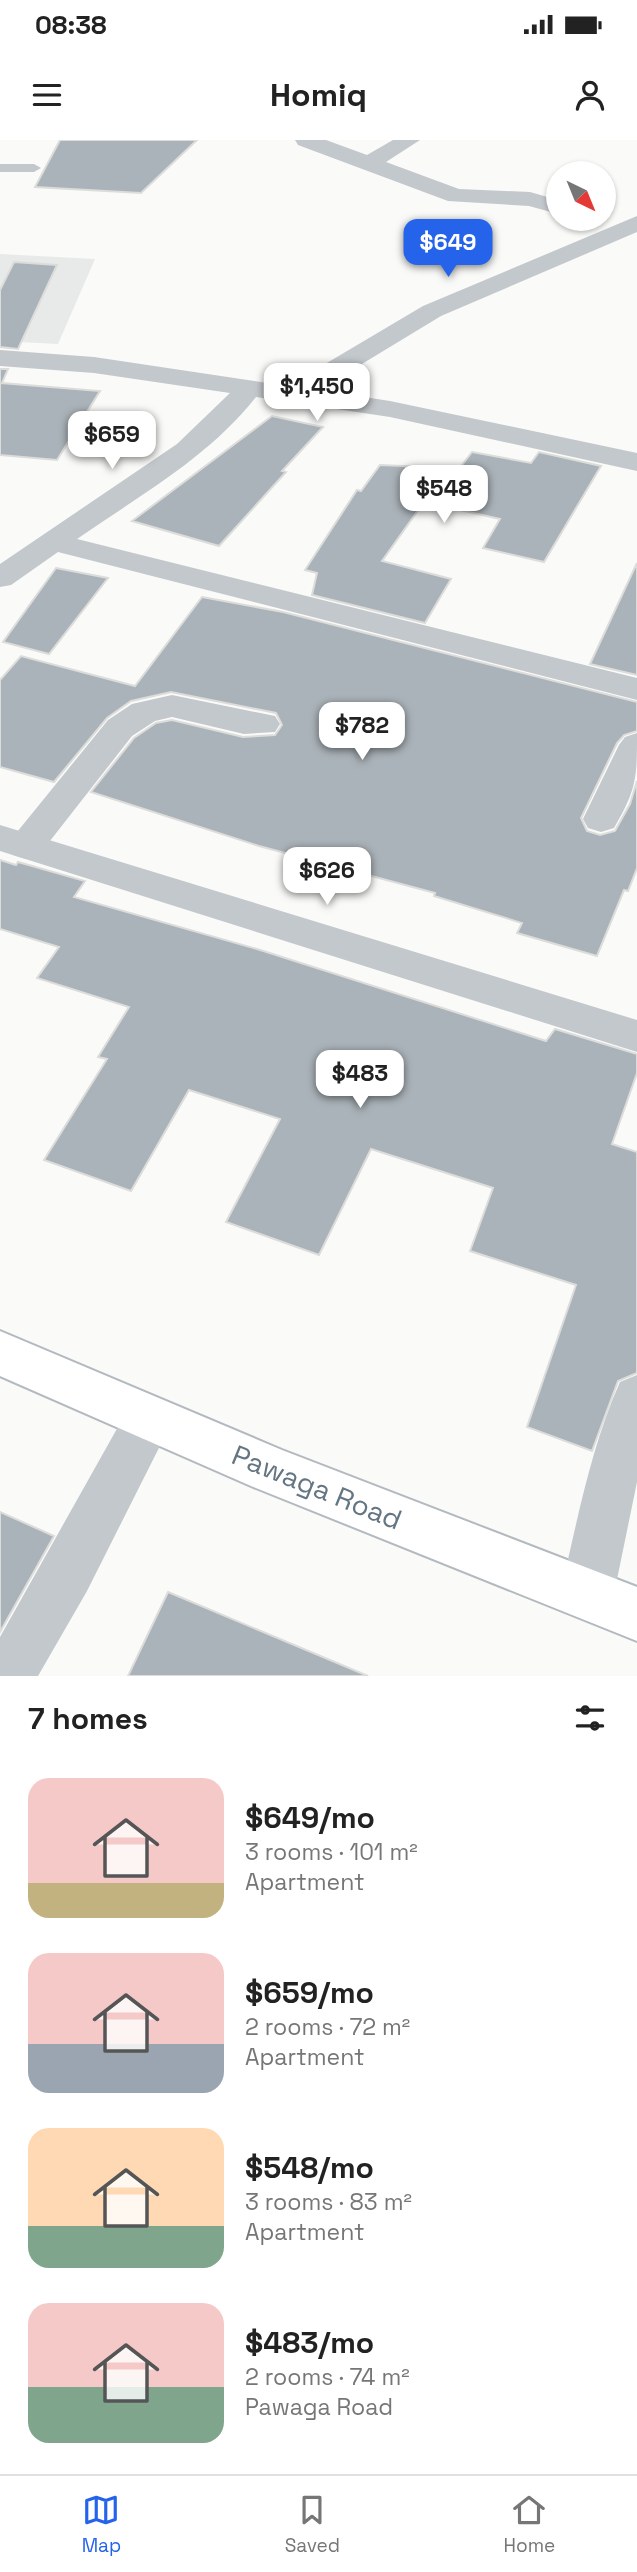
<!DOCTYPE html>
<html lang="en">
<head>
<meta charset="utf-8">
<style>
  :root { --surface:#fff; --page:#f6f6f6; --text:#222; --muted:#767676; --line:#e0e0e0; --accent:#2563eb }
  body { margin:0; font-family:"Space Grotesk",sans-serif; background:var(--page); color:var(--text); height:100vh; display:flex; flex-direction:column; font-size:26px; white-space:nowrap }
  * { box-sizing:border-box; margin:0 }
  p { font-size:23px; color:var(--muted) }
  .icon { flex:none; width:38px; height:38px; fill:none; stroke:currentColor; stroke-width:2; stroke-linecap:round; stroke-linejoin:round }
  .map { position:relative; height:1536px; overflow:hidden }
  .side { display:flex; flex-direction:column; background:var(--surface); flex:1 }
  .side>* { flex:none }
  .needle { width:46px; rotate:137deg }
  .buttons { position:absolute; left:546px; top:21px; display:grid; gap:14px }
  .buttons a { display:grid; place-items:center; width:70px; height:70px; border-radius:50%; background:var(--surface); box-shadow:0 2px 5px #0004; font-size:35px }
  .price { position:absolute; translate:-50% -60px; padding:0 16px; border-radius:14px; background:#fff; color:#222; font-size:23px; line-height:46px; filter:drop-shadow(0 2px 4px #0008) }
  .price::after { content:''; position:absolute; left:50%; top:42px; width:21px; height:16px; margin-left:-10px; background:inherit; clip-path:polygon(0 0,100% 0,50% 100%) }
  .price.active { background:var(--accent); color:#fff }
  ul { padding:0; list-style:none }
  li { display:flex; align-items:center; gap:21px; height:175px; padding:0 28px }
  li span { display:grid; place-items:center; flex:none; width:196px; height:140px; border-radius:21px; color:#555 }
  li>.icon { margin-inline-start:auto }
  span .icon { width:84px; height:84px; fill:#fffc; stroke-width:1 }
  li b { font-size:30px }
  h2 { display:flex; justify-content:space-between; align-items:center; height:84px; padding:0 28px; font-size:30px }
  .status { display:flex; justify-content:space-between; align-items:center; height:49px; padding:0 35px; background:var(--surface); direction:ltr }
  .status svg { height:19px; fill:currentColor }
  header { display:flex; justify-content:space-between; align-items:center; height:91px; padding:0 28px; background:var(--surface); font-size:32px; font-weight:700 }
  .dock { display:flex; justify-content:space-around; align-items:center; height:98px; border-top:2px solid var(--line); background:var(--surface); font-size:19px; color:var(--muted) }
  .dock a { display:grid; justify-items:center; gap:4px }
  .dock .active { color:var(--accent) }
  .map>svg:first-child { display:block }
</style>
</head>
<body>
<div class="status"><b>08:38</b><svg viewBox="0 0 49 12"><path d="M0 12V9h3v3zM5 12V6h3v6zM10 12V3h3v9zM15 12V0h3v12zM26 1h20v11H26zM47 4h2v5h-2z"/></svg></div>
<header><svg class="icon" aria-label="menu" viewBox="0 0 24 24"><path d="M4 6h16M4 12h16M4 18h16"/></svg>Homiq<svg class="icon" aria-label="person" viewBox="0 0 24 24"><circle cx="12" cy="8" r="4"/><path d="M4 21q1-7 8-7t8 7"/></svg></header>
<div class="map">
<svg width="637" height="1536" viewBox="0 0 637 1536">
  <rect width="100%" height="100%" fill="#fafaf8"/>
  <!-- built -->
  <path fill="#e8e9e9" d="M 0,114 L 95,119 L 58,204 L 0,201 Z"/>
  <!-- building -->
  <path fill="#aab3b9" stroke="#dcdcda" stroke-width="2" d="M 60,0 L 197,0 L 141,53 L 35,47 Z
    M 14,122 L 57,125 L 18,209 L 0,207 L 0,150 Z
    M 0,229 L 8,229 L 2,243 L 100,251 L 57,320 L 0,315 Z
    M 272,276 L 323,287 L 282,331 L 286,332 L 219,406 L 132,381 Z
    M 472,312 L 531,323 L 539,312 L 601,326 L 544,422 L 483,408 L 500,379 L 424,362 L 382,421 L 451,439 L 425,483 L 312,455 L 317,433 L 305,430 L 357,350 L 361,351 L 380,325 L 427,327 L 455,334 Z
    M 637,423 L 637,535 L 590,524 Z
    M 56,428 L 108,438 L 49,514 L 3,502 Z
    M 202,457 L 283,472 L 637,562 L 637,591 L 624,595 L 617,603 L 581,678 L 587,691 L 600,695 L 615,691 L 630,664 L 637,641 L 637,728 L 628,751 L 624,750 L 597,816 L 517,793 L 522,783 L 434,756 L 435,753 L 259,706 L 91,652 L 134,598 L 156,583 L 172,580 L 243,597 L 275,595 L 282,585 L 276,573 L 171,552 L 131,561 L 107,578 L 54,642 L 0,627 L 0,540 L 21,516 L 135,546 Z
    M 0,720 L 16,725 L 18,722 L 85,741 L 74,757 L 257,809 L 546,901 L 555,889 L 637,914 L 637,933 L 612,1004 L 637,1012 L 637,1233 L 618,1241 L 592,1311 L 527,1287 L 576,1145 L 470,1111 L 493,1048 L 371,1009 L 319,1115 L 226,1082 L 280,979 L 189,950 L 131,1051 L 44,1020 L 107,919 L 98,917 L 129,867 L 37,838 L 59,807 L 0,789 Z
    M 0,1372 L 54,1396 L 0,1492 Z
    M 168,1452 L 368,1536 L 128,1536 Z"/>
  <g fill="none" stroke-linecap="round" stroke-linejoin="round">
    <defs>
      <path id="secondary" d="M 0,1191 L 282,1310 L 637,1447 L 637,1501 L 251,1346 L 0,1236 Z"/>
    </defs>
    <!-- secondary casing -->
    <use href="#secondary" stroke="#b3babf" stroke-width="4"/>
    <!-- service -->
    <path fill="#c3c8cc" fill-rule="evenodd" d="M 0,24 L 34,24 L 41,28 L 34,32 L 0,32 Z"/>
    <!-- minor -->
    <path fill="#c3c8cc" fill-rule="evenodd" d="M 295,0 L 326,0 L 367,15 L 393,0 L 420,0 L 386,22 L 459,49 L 530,52 L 558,60 L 558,74 L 529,66 L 448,61 L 298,5 Z
      M 637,76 L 637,92 L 441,176 L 319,250 L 390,261 L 637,313 L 637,331 L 390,277 L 256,257 C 209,317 139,356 77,399 L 637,538 L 637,560 L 58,412 L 11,445 L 0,447 L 0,424 L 177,304 L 230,253 L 94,233 L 0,226 L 0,210 L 94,217 L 288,246 L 423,166 Z
      M 172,555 L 275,576 L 280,584 L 275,592 L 244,594 L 172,577 L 155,581 L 132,596 L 39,715 L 26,719 L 13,715 L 7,706 L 13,697 L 108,580 L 132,564 Z
      M 637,593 C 637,637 637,649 614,688 L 601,692 L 588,688 L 583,679 L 619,605 L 625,597 Z
      M 637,1235 L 637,1342 L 614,1454 L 606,1473 L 587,1481 L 568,1473 L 560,1454 C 577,1383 590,1309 620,1242 Z
      M 149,1255 L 166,1262 L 174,1278 L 87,1451 L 38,1536 L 0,1536 L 0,1497 L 132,1262 Z"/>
    <!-- tertiary -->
    <path fill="#c3c8cc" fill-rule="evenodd" d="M 0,685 L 637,880 L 637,912 L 0,711 Z"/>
    <!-- secondary -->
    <use href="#secondary" fill="#fff" fill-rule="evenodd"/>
  </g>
  <g text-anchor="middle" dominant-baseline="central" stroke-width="7" stroke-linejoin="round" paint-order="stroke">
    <!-- near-street labels -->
    <g font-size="28" fill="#657683" stroke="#fff">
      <text transform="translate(317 1347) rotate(22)">Pawaga Road</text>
    </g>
  </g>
</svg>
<div class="buttons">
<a><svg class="needle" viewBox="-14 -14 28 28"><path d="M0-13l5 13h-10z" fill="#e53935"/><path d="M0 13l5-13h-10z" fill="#767676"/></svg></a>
</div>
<b class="price active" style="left:448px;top:139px">$649</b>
<b class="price" style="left:317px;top:283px">$1,450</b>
<b class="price" style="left:112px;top:331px">$659</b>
<b class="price" style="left:444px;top:385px">$548</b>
<b class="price" style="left:362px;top:622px">$782</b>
<b class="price" style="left:327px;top:767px">$626</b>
<b class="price" style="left:360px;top:970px">$483</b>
</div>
<section class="side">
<h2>7 homes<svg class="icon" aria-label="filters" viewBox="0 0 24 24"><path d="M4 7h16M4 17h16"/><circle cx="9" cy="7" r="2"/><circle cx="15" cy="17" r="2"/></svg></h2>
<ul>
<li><span style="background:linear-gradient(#f6c9c9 75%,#c2b280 0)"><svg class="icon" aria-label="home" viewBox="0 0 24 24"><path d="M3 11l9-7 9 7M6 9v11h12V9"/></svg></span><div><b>$649/mo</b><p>3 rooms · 101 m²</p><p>Apartment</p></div></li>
<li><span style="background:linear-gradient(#f6c9c9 65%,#9aa5b1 0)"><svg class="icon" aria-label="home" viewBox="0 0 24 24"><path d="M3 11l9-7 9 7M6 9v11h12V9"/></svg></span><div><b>$659/mo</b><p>2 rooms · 72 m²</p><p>Apartment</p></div></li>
<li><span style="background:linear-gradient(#ffd9b3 70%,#7fa58c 0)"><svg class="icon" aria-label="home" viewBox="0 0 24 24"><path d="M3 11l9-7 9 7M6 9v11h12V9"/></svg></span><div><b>$548/mo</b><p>3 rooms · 83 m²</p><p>Apartment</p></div></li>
<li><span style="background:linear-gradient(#f6c9c9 60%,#7fa58c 0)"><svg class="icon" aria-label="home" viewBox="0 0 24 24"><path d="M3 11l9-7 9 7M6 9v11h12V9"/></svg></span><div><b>$483/mo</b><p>2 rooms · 74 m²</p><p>Pawaga Road</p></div></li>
</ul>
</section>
<nav class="dock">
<a class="active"><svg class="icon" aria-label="map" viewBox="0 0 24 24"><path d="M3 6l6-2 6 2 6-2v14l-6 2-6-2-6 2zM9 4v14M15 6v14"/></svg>Map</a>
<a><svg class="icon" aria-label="saved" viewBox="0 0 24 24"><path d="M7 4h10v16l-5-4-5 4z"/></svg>Saved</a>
<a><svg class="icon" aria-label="home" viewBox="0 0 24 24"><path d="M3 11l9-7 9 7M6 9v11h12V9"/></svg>Home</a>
</nav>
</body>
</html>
